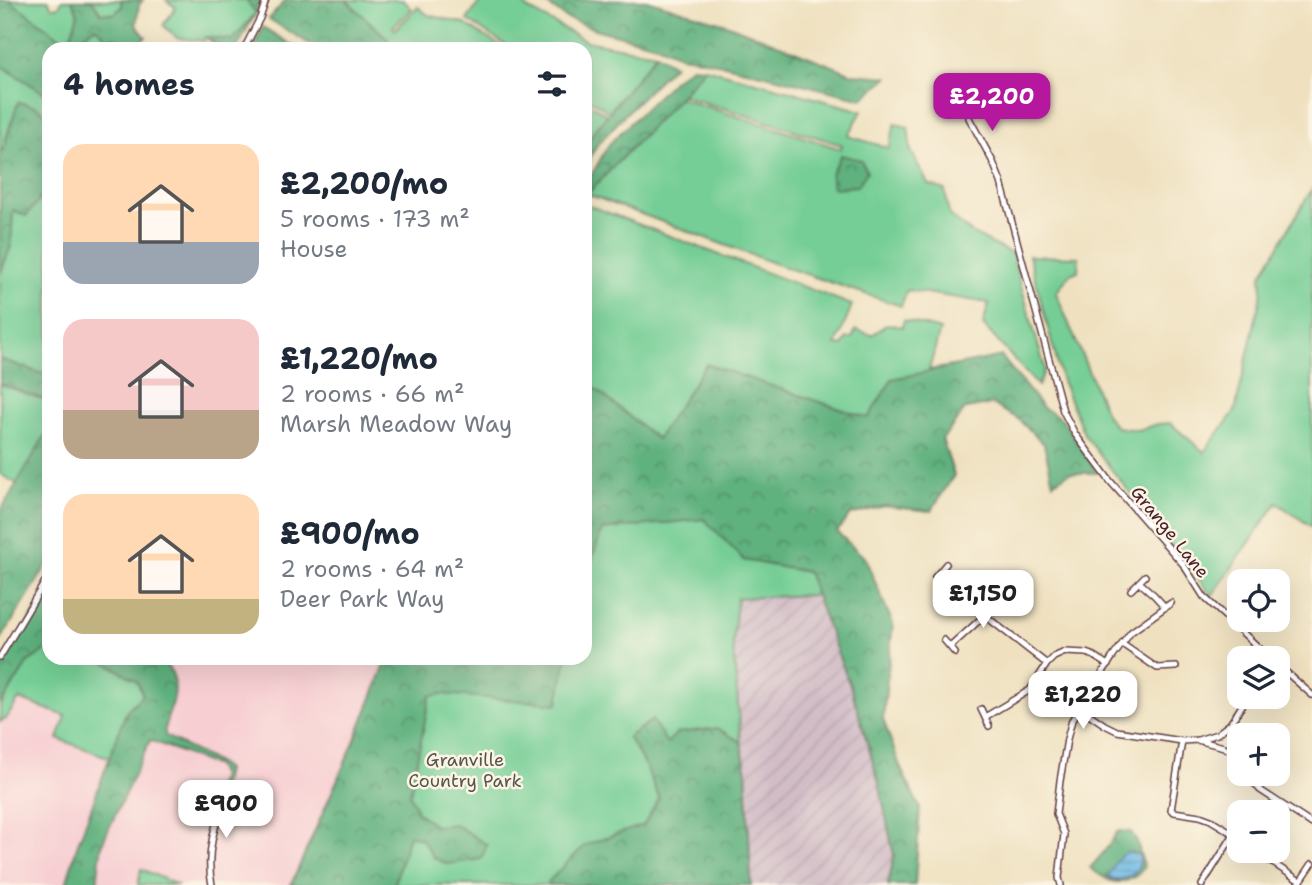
<!DOCTYPE html>
<html lang="en">
<head>
<meta charset="utf-8">
<style>
  :root { --surface:#fff; --page:#f6f6f7; --text:#1f2937; --muted:#747a83; --accent:#b5179e }
  body { margin:0; font-family:"Shantell Sans",sans-serif; background:var(--page); color:var(--text); height:100vh; display:flex; flex-direction:column; font-size:26px; white-space:nowrap }
  * { box-sizing:border-box; margin:0 }
  p { font-size:23px; color:var(--muted) }
  .icon { flex:none; width:38px; height:38px; fill:none; stroke:currentColor; stroke-width:2; stroke-linecap:round; stroke-linejoin:round }
  .map { position:relative; flex:1; overflow:hidden }
  .panel { position:absolute; left:42px; top:42px; width:550px; height:623px; display:flex; flex-direction:column; background:var(--surface); border-radius:21px; box-shadow:0 7px 28px #0002 }
  .panel>* { flex:none }
  .tools { position:absolute; left:1227px; top:569px; display:grid; gap:14px }
  .tools a { display:grid; place-items:center; width:63px; height:63px; border-radius:14px; background:var(--surface); box-shadow:0 7px 28px #0002; font-size:35px }
  .price { position:absolute; translate:-50% -60px; padding:0 16px; border-radius:14px; background:#fff; color:#222; font-size:23px; line-height:46px; filter:drop-shadow(0 2px 4px #0008) }
  .price::after { content:''; position:absolute; left:50%; top:42px; width:21px; height:16px; margin-left:-10px; background:inherit; clip-path:polygon(0 0,100% 0,50% 100%) }
  .price.current { background:var(--accent); color:#fff }
  ul { padding:0; list-style:none }
  li { display:flex; align-items:center; gap:21px; height:175px; padding:0 21px }
  li span { display:grid; place-items:center; flex:none; width:196px; height:140px; border-radius:21px; color:#555 }
  li>.icon { margin-inline-start:auto }
  span .icon { width:84px; height:84px; fill:#fffc; stroke-width:1 }
  li b { font-size:30px }
  h2 { display:flex; justify-content:space-between; align-items:center; height:84px; padding:0 21px; font-size:30px }
  .map>svg:first-child { display:block }
</style>
</head>
<body>
<div class="map">
<svg width="1312" height="885" viewBox="0 0 1312 885">
  <defs>
    <pattern id="industrial-furrows" width="10" height="10" patternUnits="userSpaceOnUse" patternTransform="scale(1.75)"><rect width="10" height="10" fill="#d2bdc7"/><path d="M-1 1l2-2M0 10L10 0M9 11l2-2" fill="none" stroke="#b6a2ab"/></pattern>
    <pattern id="forest-crowns" width="20" height="18" patternUnits="userSpaceOnUse" patternTransform="scale(1.75)"><rect width="20" height="18" fill="#5fb17e"/><path d="M2 6a3 3 0 1 1 6 0M12 15a3 3 0 1 1 6 0" fill="none" stroke="#508f67"/></pattern>
    <pattern id="water-rules" width="6" height="5" patternUnits="userSpaceOnUse" patternTransform="scale(1.75)"><rect width="6" height="5" fill="#6ab9e5"/><path d="M0 2.5h6" fill="none" stroke="#5996ba"/></pattern>
  </defs>
  <rect width="100%" height="100%" fill="#fcf5e5"/>
  <filter id="ink" filterUnits="userSpaceOnUse"><feTurbulence type="fractalNoise" baseFrequency=".0143" numOctaves="2"/><feDisplacementMap in="SourceGraphic" scale="14" xChannelSelector="R" yChannelSelector="G"/><feConvolveMatrix kernelMatrix="1 2 1 2 8 2 1 2 1" color-interpolation-filters="sRGB"/></filter>
  <filter id="wash" filterUnits="userSpaceOnUse"><feTurbulence type="fractalNoise" baseFrequency=".00686" numOctaves="4" result="noise"/><feDisplacementMap in="SourceGraphic" scale="28" xChannelSelector="R" yChannelSelector="G"/><feGaussianBlur stdDeviation="1.57" result="paint"/><feColorMatrix in="noise" values="0 0 0 0 0 0 0 0 0 0 0 0 0 0 0 0 0 1.4 0 .05"/><feComposite in="paint" operator="in"/></filter>
  <g filter="url(#wash)">
    <rect width="100%" height="100%" fill="#efe1c0"/>
    <!-- built -->
    <path fill="#f7cfd3" d="M 49,648 L 49,658 L 388,658 L 352,747 L 291,885 L 0,885 L 0,680 Z"/>
    <!-- industrial -->
    <path fill="url(#industrial-furrows)" d="M 816,595 L 852,691 L 879,783 L 894,856 L 888,885 L 751,885 L 746,770 L 741,742 L 733,644 L 737,597 Z"/>
    <!-- green -->
    <path fill="#74ce95" stroke="#5f7660" stroke-width="2" d="M 9,0 L 48,0 L 52,7 L 59,7 L 62,0 L 72,0 L 78,14 L 71,36 L 65,41 Z
      M 92,0 L 121,0 L 122,6 L 115,14 L 101,13 Z
      M 166,0 L 261,0 L 256,13 L 233,40 L 206,37 L 204,41 L 177,38 L 163,25 L 176,8 Z
      M 346,0 L 403,0 L 412,9 L 393,27 L 395,30 L 418,7 L 428,15 L 463,23 L 505,49 L 380,49 L 388,39 Z
      M 481,0 L 519,0 L 528,9 L 586,41 L 656,54 L 609,112 L 585,96 L 584,49 L 512,49 L 467,20 Z
      M 95,27 C 102,31 110,40 110,49 L 82,49 L 83,36 Z
      M 0,65 L 49,96 L 49,117 L 37,107 L 11,122 L 3,150 L 0,151 Z
      M 705,68 L 862,111 L 848,136 L 889,148 L 895,124 L 908,127 L 911,151 L 928,184 L 945,190 L 949,215 L 973,234 L 1012,254 L 1045,369 L 1038,386 L 983,325 L 989,303 L 907,290 L 901,306 L 776,264 L 587,194 L 679,98 L 841,149 L 842,145 L 681,95 Z
      M 585,101 L 607,115 L 585,143 Z
      M 49,189 L 49,376 L 0,359 L 0,274 L 11,246 L 13,209 L 26,216 Z
      M 1312,189 L 1312,527 L 1277,503 L 1212,596 L 1085,436 L 1062,381 L 1029,256 L 1079,257 L 1078,271 L 1070,274 L 1056,293 L 1107,416 L 1116,427 L 1138,430 L 1158,424 L 1170,423 L 1204,452 L 1235,411 L 1262,291 L 1261,276 Z
      M 585,204 L 852,305 L 836,345 L 843,346 L 847,338 L 852,338 L 856,330 L 872,335 L 887,324 L 902,327 L 904,320 L 940,330 L 929,370 L 975,362 L 987,405 L 965,409 L 942,439 L 954,475 L 931,511 L 884,506 L 850,515 L 744,560 L 807,572 L 816,595 L 737,598 L 733,644 L 741,742 L 746,770 L 751,885 L 291,885 L 352,747 L 388,658 L 584,658 Z
      M 0,384 L 42,399 L 49,398 L 49,429 L 17,484 L 0,474 Z
      M 49,648 L 49,658 L 98,658 L 137,681 L 143,696 L 127,710 L 110,758 L 58,739 L 66,716 L 19,699 L 6,719 L 0,722 L 0,706 L 28,662 Z
      M 141,869 L 173,883 L 178,885 L 138,885 Z"/>
    <!-- forest -->
    <path fill="url(#forest-crowns)" stroke="#546854" stroke-width="2" fill-rule="evenodd" d="M 0,0 L 9,0 L 65,41 L 71,36 L 78,14 L 72,0 L 92,0 L 101,13 L 114,14 L 122,7 L 121,0 L 143,0 L 139,5 L 136,25 L 146,37 L 134,49 L 110,49 C 110,41 102,31 95,27 L 83,36 L 82,49 L 49,49 L 49,96 L 0,65 Z
      M 246,0 L 261,0 L 256,13 L 236,49 L 220,49 L 206,37 L 233,40 L 256,13 Z
      M 286,0 L 346,0 L 388,39 L 380,49 L 318,49 L 269,19 Z
      M 541,0 L 647,0 L 726,24 L 853,74 L 888,77 L 862,99 L 701,59 L 681,56 L 657,45 L 598,30 L 566,18 Z
      M 263,27 L 298,49 L 252,49 Z
      M 656,54 L 674,65 L 631,108 L 596,146 L 585,169 L 585,143 Z
      M 691,67 L 705,68 L 679,98 L 587,194 L 588,181 L 609,144 L 674,80 Z
      M 18,102 L 37,107 L 49,117 L 49,189 L 26,216 L 13,210 L 11,246 L 0,274 L 0,151 L 3,150 Z
      M 841,155 L 861,160 L 867,172 L 857,186 L 833,188 L 831,174 Z
      M 1001,356 L 1042,407 L 1062,419 L 1097,473 L 1069,473 L 1053,483 L 1044,444 L 1018,419 L 992,404 L 965,409 L 942,440 L 954,475 L 931,511 L 884,506 L 850,515 L 837,532 L 865,558 L 893,624 L 883,719 L 901,769 L 920,808 L 915,885 L 888,885 L 894,856 L 879,783 L 852,691 L 807,572 L 744,560 L 704,519 L 602,530 L 585,579 L 585,380 L 657,439 L 706,364 L 868,418 L 892,379 Z
      M 0,359 L 49,376 L 49,398 L 42,399 L 0,384 Z
      M 49,429 L 49,562 L 0,641 L 0,512 Z
      M 49,589 L 49,648 L 28,662 L 0,706 L 0,668 Z
      M 98,658 C 131,658 182,647 174,697 C 172,710 163,722 165,735 C 184,748 208,755 226,769 L 223,785 L 210,809 L 221,776 L 216,766 L 150,740 L 104,839 C 99,855 99,868 97,885 L 66,885 L 76,849 L 127,710 L 143,695 L 137,681 Z
      M 388,658 L 566,658 L 558,704 L 442,694 L 430,696 L 410,795 L 418,813 L 436,826 L 455,824 L 487,845 L 481,859 L 447,864 L 434,858 L 422,839 L 409,835 L 395,882 L 398,885 L 291,885 L 352,747 Z
      M 652,720 L 667,743 L 677,733 L 717,728 L 741,742 L 746,770 L 751,885 L 549,885 L 548,882 L 585,845 L 644,825 L 659,798 L 645,765 L 628,737 Z
      M 1118,831 L 1131,832 L 1137,842 L 1144,867 C 1139,875 1135,877 1126,881 C 1111,885 1102,876 1090,868 L 1104,852 ZM 1131,852 L 1139,855 L 1140,865 C 1134,875 1128,878 1116,881 C 1111,862 1115,862 1131,852 Z"/>
    <!-- water -->
    <path fill="url(#water-rules)" stroke="#5a6c88" stroke-width="2" d="M 1126,852 L 1139,855 C 1145,872 1122,885 1108,877 C 1114,866 1115,859 1126,852 Z"/>
  </g>
  <g filter="url(#ink)">
    <g fill="none" stroke-linecap="round" stroke-linejoin="round">
      <defs>
        <path id="minor" d="M 244,49 L 260,18 L 266,0
          M 969,118 L 993,162 L 1001,182 L 1063,411 L 1075,434 L 1110,481 L 1183,564 L 1204,597 L 1270,658
          M 941,570 L 951,578 L 988,618 L 1047,664
          M 935,577 L 946,564
          M 1139,582 L 1154,595 L 1165,607
          M 1131,590 L 1145,576
          M 944,640 L 955,653
          M 1122,644 L 1157,668 L 1176,667
          M 950,647 L 985,615
          M 0,657 L 49,575
          M 1278,665 L 1312,695
          M 1080,708 L 1105,725 L 1117,731 L 1182,741 L 1198,740 L 1217,734 L 1230,724 L 1247,698
          M 981,709 L 989,726
          M 985,717 L 1030,690 L 1047,664 L 1054,657 L 1065,652 L 1086,653 L 1094,656 L 1108,665
          M 1197,740 L 1224,747 L 1239,756
          M 1182,741 L 1171,810 L 1174,812 L 1200,816 L 1211,820 L 1239,837
          M 1251,774 L 1255,784 L 1260,790 L 1312,824
          M 1253,850 L 1300,881
          M 212,885 C 205,854 215,823 227,794
          M 1061,885 L 1059,878 L 1064,834 L 1056,814 L 1060,781 L 1067,739 L 1072,720 L 1112,658 L 1131,632 L 1171,603
          M 1202,885 L 1234,834
          M 1298,885 L 1312,864"/>
      </defs>
      <!-- minor casing -->
      <use href="#minor" stroke="#633c41" stroke-width="8"/>
      <!-- minor -->
      <use href="#minor" stroke="#fff" stroke-width="5"/>
    </g>
  </g>
  <g text-anchor="middle" dominant-baseline="central" stroke-width="5" stroke-linejoin="round" paint-order="stroke">
    <!-- street labels -->
    <g font-size="18" fill="#4a1f2b" stroke="#fcf5e5">
      <text transform="translate(1170 532) rotate(51)">Grange Lane</text>
    </g>
    <!-- park labels -->
    <g font-size="18" fill="#57544b" stroke="#fcf5e5">
      <text x="465" y="760">Granville<tspan x="465" dy="21">Country Park</tspan></text>
    </g>
  </g>
</svg>
<div class="tools">
<a><svg class="icon" aria-label="locate" viewBox="0 0 24 24"><circle cx="12" cy="12" r="6"/><path d="M12 2v4M12 18v4M2 12h4M18 12h4"/></svg></a>
<a><svg class="icon" aria-label="layers" viewBox="0 0 24 24"><path d="M12 4l9 5-9 5-9-5zM3 14l9 5 9-5"/></svg></a>
<a>+</a>
<a>−</a>
</div>
<b class="price current" style="left:992px;top:133px">£2,200</b>
<b class="price" style="left:983px;top:630px">£1,150</b>
<b class="price" style="left:1083px;top:731px">£1,220</b>
<b class="price" style="left:226px;top:840px">£900</b>
<section class="panel">
<h2>4 homes<svg class="icon" aria-label="filters" viewBox="0 0 24 24"><path d="M4 7h16M4 17h16"/><circle cx="9" cy="7" r="2"/><circle cx="15" cy="17" r="2"/></svg></h2>
<ul>
<li><span style="background:linear-gradient(#ffd9b3 70%,#9aa5b1 0)"><svg class="icon" aria-label="home" viewBox="0 0 24 24"><path d="M3 11l9-7 9 7M6 9v11h12V9"/></svg></span><div><b>£2,200/mo</b><p>5 rooms · 173 m²</p><p>House</p></div></li>
<li><span style="background:linear-gradient(#f6c9c9 65%,#b9a48a 0)"><svg class="icon" aria-label="home" viewBox="0 0 24 24"><path d="M3 11l9-7 9 7M6 9v11h12V9"/></svg></span><div><b>£1,220/mo</b><p>2 rooms · 66 m²</p><p>Marsh Meadow Way</p></div></li>
<li><span style="background:linear-gradient(#ffd9b3 75%,#c2b280 0)"><svg class="icon" aria-label="home" viewBox="0 0 24 24"><path d="M3 11l9-7 9 7M6 9v11h12V9"/></svg></span><div><b>£900/mo</b><p>2 rooms · 64 m²</p><p>Deer Park Way</p></div></li>
</ul>
</section>
</div>
</body>
</html>
